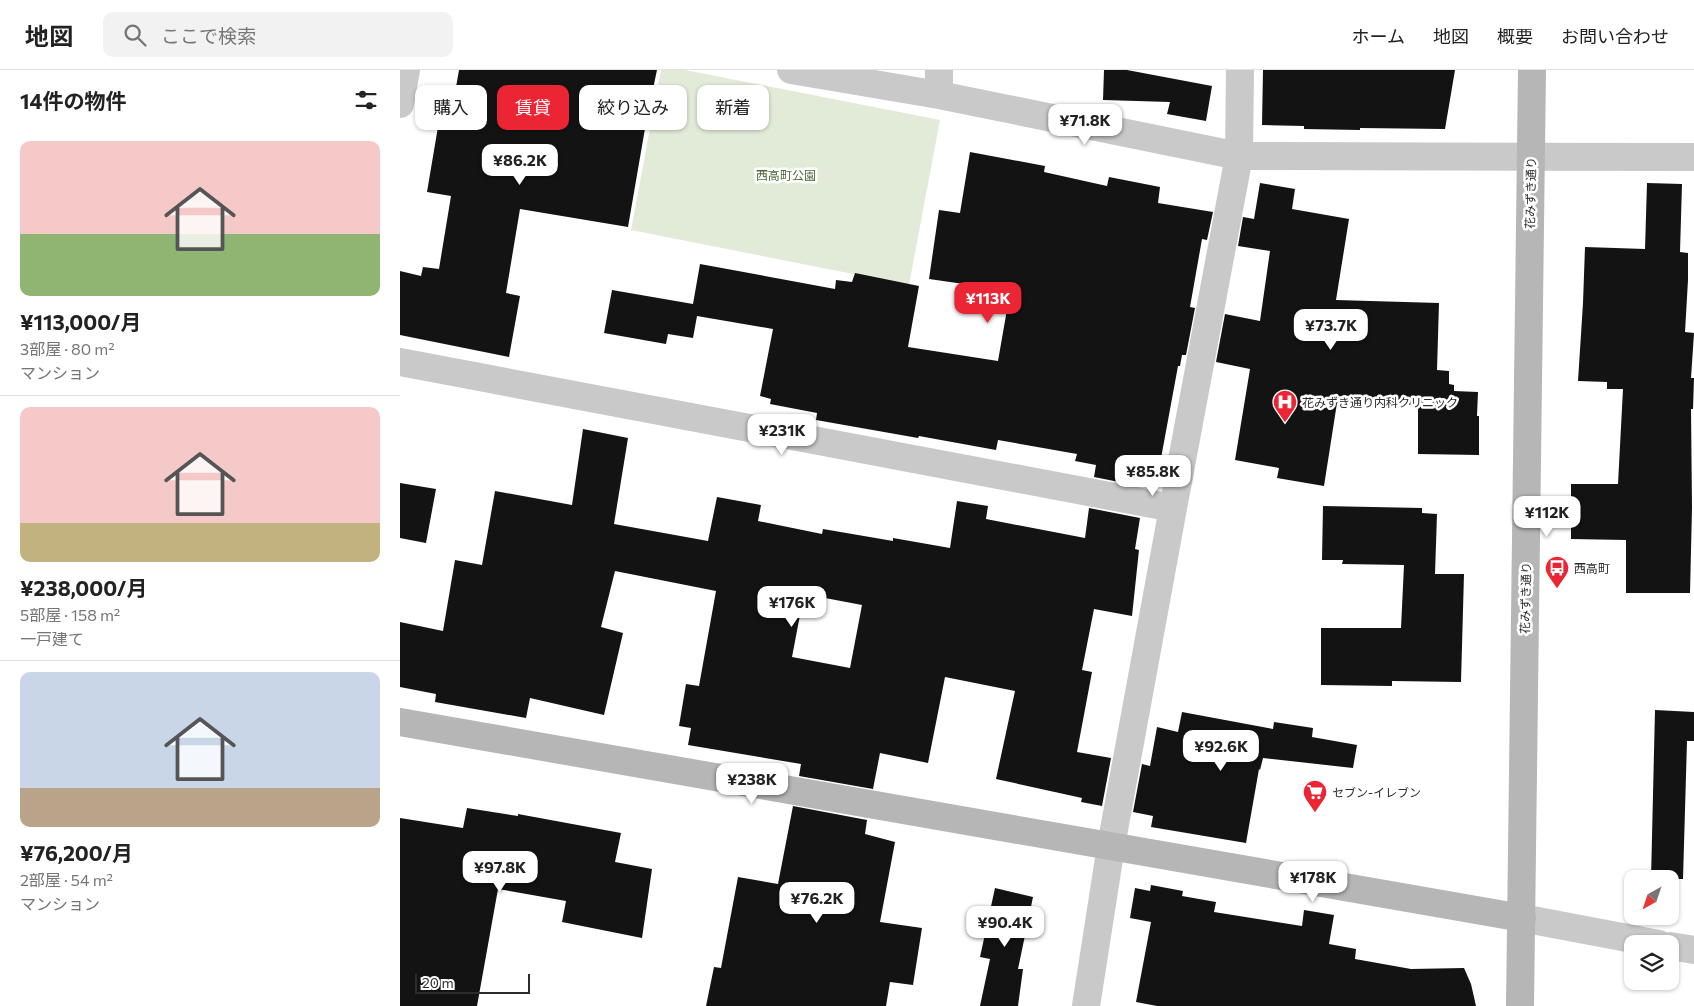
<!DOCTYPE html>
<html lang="ja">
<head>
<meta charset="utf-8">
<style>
  :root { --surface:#fff; --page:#f2f2f2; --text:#222; --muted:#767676; --line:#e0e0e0; --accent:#eb2534 }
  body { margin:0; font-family:Commissioner,"Noto Sans JP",sans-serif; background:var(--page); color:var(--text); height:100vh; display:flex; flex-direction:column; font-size:19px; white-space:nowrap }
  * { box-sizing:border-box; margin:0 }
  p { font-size:16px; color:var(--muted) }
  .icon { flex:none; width:28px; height:28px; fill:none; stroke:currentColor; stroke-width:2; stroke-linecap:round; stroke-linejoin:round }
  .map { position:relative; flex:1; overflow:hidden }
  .panel { display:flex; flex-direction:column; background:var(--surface); width:400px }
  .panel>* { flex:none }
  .guide { position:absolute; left:15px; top:15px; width:475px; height:45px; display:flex; gap:10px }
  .needle { width:32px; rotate:220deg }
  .controls { position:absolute; left:1224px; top:800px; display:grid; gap:10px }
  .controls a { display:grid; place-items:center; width:55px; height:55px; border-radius:10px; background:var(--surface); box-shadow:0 1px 4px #0004; font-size:25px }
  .scale { position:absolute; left:15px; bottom:12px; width:115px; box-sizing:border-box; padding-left:5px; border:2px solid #2c2c2c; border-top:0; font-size:14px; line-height:18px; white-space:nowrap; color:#2c2c2c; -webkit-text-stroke:4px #fff; paint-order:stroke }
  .price { position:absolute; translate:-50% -42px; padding:0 11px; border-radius:10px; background:#fff; color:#222; font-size:16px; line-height:32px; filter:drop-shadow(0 1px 2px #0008) }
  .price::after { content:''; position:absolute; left:50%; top:30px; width:15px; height:11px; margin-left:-8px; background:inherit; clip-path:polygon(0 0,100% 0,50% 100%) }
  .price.current { background:var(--accent); color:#fff }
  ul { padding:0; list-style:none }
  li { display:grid; align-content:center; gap:10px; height:265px; padding:0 20px }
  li+li { border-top:1px solid var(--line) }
  li span { display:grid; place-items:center; height:155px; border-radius:10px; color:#555 }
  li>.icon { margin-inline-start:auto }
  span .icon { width:90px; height:90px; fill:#fffc; stroke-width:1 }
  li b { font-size:21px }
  h2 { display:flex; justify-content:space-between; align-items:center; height:60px; padding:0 20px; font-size:21px }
  .chip { padding:0 18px; border-radius:10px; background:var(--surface); box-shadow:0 1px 4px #0004; font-size:18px; line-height:45px }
  .chip.current { background:var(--accent); color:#fff }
  header { display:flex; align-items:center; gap:30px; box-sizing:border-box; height:70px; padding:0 25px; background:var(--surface); border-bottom:1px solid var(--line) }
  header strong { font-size:24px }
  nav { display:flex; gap:28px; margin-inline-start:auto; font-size:18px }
  .search { width:350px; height:45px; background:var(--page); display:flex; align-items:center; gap:12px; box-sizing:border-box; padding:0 18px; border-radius:10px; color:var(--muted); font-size:19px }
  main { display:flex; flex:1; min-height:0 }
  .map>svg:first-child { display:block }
</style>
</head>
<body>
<header>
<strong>地図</strong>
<div class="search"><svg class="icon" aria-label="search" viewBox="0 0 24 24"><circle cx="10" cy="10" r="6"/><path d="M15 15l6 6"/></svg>ここで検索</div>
<nav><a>ホーム</a><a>地図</a><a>概要</a><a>お問い合わせ</a></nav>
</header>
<main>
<section class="panel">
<h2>14件の物件<svg class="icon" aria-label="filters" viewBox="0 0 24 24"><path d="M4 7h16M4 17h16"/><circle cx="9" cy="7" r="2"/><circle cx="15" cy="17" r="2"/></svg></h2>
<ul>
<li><span style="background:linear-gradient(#f6c9c9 60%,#8fb573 0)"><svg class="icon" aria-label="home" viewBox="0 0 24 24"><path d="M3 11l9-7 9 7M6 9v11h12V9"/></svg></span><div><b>¥113,000/月</b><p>3部屋 · 80 m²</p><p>マンション</p></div></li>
<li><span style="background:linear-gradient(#f6c9c9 75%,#c2b280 0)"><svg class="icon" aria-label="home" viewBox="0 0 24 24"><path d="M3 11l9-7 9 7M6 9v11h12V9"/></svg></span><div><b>¥238,000/月</b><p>5部屋 · 158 m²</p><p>一戸建て</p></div></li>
<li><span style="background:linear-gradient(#c9d6e8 75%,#b9a48a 0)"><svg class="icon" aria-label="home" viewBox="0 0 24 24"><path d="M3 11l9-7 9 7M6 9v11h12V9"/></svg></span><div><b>¥76,200/月</b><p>2部屋 · 54 m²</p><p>マンション</p></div></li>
</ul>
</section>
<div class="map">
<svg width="1294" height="936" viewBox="0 0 1294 936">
  <rect width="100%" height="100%" fill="#fff"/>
  <!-- green -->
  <path fill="#e2ead8" d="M 261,0 L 285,0 L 540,50 L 509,215 L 231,160 Z"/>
  <!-- building -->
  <path fill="#131313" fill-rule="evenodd" d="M 59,0 L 257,0 L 247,47 L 228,157 L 120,139 L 106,223 L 120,226 L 109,287 L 0,265 L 0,201 L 21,206 L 23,197 L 39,199 L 51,126 L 27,122 L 41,39 L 52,40 Z
    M 704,0 L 727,0 L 812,16 L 806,51 L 767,44 L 770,32 L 703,30 Z
    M 863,0 L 1055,0 L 1045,59 L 960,58 L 960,60 L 904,59 L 904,56 L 862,55 Z
    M 570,82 L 645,96 L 644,102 L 707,116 L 709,107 L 760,117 L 758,133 L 813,142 L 807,170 L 802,169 L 790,237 L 795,238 L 786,285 L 782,285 L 780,296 L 778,296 L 757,410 L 746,407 L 744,417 L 694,407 L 696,395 L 675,391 L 677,384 L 598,370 L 596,380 L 519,366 L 518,368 L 416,350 L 417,343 L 370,334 L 371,329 L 360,326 L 373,259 L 297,246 L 293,268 L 268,264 L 266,274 L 204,263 L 212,220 L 293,234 L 300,194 L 435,219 L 436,210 L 452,212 L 455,203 L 519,216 L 508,277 L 598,291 L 609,228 L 584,223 L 585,217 L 529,209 L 539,140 L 560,143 Z
    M 860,113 L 895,119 L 892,139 L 949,149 L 936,230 L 1039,233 L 1037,300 L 1049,301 L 1049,314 L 1054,315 L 1054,321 L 1078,322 L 1077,346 L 1079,346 L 1079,385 L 1018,384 L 1018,335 L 937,333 L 924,416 L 877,408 L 879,398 L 835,390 L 850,299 L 816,292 L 825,244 L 860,251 L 870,181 L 838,176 L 843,147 L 854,149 Z
    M 1247,113 L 1282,114 L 1280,182 L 1288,183 L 1288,210 L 1285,262 L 1294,263 L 1291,308 L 1294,308 L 1293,339 L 1291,339 L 1292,438 L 1290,523 L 1226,523 L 1226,470 L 1171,469 L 1171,414 L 1218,414 L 1223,319 L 1207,319 L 1207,312 L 1178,311 L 1183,233 L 1185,177 L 1245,179 Z
    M 183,359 L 228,368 L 214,454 L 308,471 L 317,427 L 361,435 L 358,451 L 422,464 L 423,459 L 493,471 L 493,468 L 550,478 L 557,431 L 588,436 L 586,449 L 685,468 L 689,438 L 740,448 L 735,479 L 739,480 L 732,546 L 694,539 L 682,600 L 692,602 L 677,682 L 711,688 L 702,736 L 681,732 L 682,728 L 596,709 L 615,621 L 545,607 L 528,693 L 480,683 L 473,719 L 399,706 L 401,694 L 288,675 L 291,658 L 279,656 L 286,614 L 299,616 L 316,521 L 215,501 L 201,557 L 223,563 L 204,645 L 130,628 L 126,648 L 35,632 L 36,624 L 0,617 L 0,552 L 43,561 L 55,490 L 82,495 L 95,421 L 172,435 ZM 404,524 L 462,535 L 450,598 L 392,587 Z
    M 0,413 L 36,419 L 26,473 L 0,468 Z
    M 923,436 L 1022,438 L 1022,443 L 1037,444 L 1035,504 L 1064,504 L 1061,612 L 992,611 L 992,616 L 921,615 L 921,558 L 1001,558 L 1004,495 L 942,494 L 943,490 L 922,490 Z
    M 1255,640 L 1294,642 L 1294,671 L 1287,671 L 1283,809 L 1251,809 Z
    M 782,642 L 873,659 L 874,652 L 913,658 L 912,667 L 957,675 L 953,698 L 863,688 L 860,700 L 859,699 L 846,773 L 751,757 L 753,746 L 733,742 L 742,694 L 750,696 L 757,657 L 778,662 Z
    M 393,736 L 467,750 L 465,764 L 495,772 L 480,852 L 522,858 L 513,915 L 490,912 L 486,936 L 306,936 L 314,897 L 321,898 L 338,807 L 378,814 Z
    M 67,738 L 118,746 L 118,744 L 221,763 L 215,792 L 252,799 L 242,868 L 162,852 L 166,831 L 98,819 L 77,936 L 0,936 L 0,748 L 63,758 Z
    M 751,815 L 783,821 L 782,826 L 816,832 L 814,842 L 902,856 L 904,840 L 934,845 L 929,874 L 956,879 L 955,889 L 1011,899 L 1064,898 L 1071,914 L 1076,936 L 757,936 L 736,932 L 751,852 L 730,848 L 735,818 L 750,821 Z
    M 595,818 L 633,827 L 618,899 L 623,899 L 618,936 L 580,936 L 590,889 L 580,887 Z"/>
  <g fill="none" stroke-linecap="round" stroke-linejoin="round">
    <!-- street -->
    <path stroke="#c9c9c9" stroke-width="28" d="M 391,0 L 539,25 L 839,86 L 1294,87
      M 539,0 L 539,25
      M 0,34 L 6,0
      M 0,292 L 773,438
      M 1122,848 L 1259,874
      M 1270,876 L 1294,880
      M 686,936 L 711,776 L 773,438 L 839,86 L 840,0"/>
    <!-- secondary -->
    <path stroke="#b6b6b6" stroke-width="28" d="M 0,652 L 1122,848
      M 1120,936 L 1132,0"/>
  </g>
  <!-- icons -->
  <defs>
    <symbol id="hospital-pin" viewBox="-11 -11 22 30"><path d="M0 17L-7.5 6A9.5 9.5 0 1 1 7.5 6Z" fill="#eb2534" stroke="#fff"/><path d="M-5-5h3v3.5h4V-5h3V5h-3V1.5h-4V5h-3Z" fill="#fff"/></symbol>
    <symbol id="bus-pin" viewBox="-11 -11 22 30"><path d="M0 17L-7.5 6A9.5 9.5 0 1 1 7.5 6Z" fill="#eb2534" stroke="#fff"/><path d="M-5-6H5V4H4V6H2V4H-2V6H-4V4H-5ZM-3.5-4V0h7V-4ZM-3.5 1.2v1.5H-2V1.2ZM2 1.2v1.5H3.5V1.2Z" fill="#fff"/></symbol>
    <symbol id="supermarket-pin" viewBox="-11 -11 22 30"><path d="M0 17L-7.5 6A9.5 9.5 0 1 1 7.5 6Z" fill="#eb2534" stroke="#fff"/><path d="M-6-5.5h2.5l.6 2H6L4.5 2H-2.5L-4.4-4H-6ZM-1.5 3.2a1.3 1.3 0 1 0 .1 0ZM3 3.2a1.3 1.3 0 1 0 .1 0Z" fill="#fff"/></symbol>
  </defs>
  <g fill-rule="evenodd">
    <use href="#hospital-pin" x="871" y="318" width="28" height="38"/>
    <use href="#bus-pin" x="1143" y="484" width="28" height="38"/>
    <use href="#supermarket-pin" x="901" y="708" width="28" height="38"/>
  </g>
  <g text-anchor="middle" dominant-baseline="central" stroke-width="5" stroke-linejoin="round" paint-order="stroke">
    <!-- park labels -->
    <g font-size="12" fill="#4f6838" stroke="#fff">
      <text x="386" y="105">西高町公園</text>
    </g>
    <!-- street labels -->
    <g font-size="12" fill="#2c2c2c" stroke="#fff">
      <text transform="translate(1130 123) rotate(-89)">花みずき通り</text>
      <text transform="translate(1125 528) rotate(-89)">花みずき通り</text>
    </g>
    <!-- poi labels -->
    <g font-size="12" fill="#2c2c2c" stroke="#fff" text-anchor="start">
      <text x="902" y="332">花みずき通り内科クリニック</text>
      <text x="1174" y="498">西高町</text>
      <text x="932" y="722">セブン-イレブン</text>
    </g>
  </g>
</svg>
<div class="controls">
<a><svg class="needle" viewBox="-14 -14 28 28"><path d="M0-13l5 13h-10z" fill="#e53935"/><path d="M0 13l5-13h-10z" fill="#767676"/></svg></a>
<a><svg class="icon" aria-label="layers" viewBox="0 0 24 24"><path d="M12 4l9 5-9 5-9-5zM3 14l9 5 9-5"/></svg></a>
</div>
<div class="scale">20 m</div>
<b class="price" style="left:685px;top:76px">¥71.8K</b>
<b class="price" style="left:120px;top:116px">¥86.2K</b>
<b class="price current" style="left:588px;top:254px">¥113K</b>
<b class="price" style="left:931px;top:281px">¥73.7K</b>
<b class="price" style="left:382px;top:386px">¥231K</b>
<b class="price" style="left:753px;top:427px">¥85.8K</b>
<b class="price" style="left:1147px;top:468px">¥112K</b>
<b class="price" style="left:392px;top:558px">¥176K</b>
<b class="price" style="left:821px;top:702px">¥92.6K</b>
<b class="price" style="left:352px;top:735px">¥238K</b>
<b class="price" style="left:100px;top:823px">¥97.8K</b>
<b class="price" style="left:913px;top:833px">¥178K</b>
<b class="price" style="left:417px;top:854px">¥76.2K</b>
<b class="price" style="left:605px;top:878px">¥90.4K</b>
<div class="guide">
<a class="chip">購入</a>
<a class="chip current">賃貸</a>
<a class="chip">絞り込み</a>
<a class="chip">新着</a>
</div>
</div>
</main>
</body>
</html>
